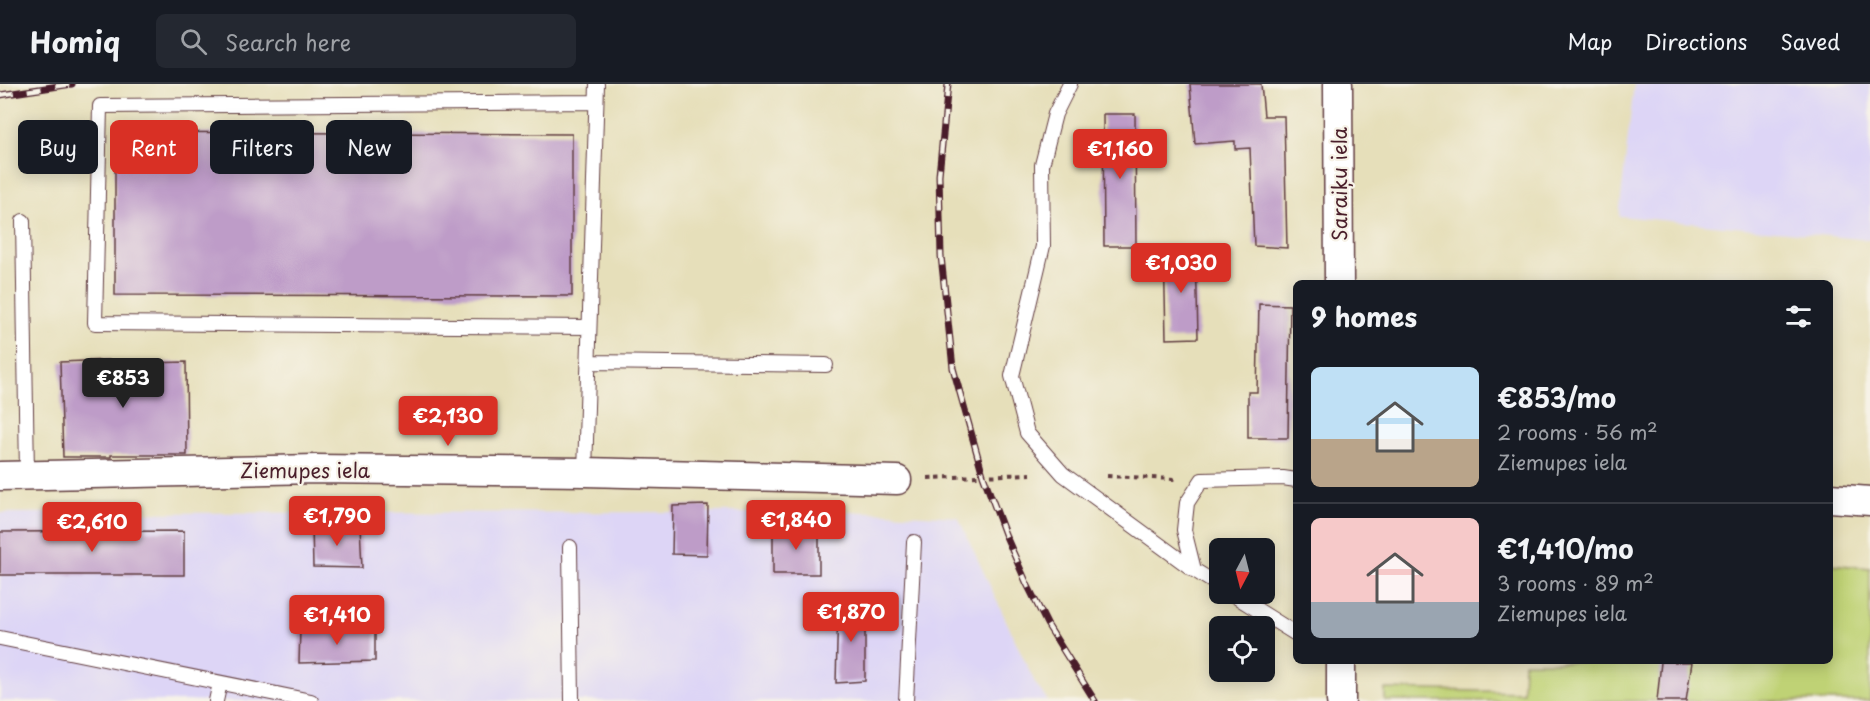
<!DOCTYPE html>
<html lang="en">
<head>
<meta charset="utf-8">
<style>
  :root { --surface:#171b24; --page:#242831; --text:#f1f3f6; --muted:#9ea1a6; --line:#363941; --accent:#d93025 }
  body { margin:0; font-family:"Playpen Sans",sans-serif; background:var(--page); color:var(--text); height:100vh; display:flex; flex-direction:column; font-size:22px; white-space:nowrap }
  * { box-sizing:border-box; margin:0 }
  p { font-size:20px; color:var(--muted) }
  .icon { flex:none; width:33px; height:33px; fill:none; stroke:currentColor; stroke-width:2; stroke-linecap:round; stroke-linejoin:round }
  .map { position:relative; flex:1; overflow:hidden }
  .drawer { position:absolute; left:1293px; top:196px; width:540px; height:384px; display:flex; flex-direction:column; background:var(--surface); border-radius:9px; box-shadow:0 3px 15px #0003 }
  .drawer>* { flex:none }
  .guide { position:absolute; left:18px; top:36px; width:570px; height:54px; display:flex; gap:12px }
  .needle { width:39px; rotate:187deg }
  .fabs { position:absolute; left:1209px; top:454px; display:grid; gap:12px }
  .fabs a { display:grid; place-items:center; width:66px; height:66px; border-radius:9px; background:var(--surface); box-shadow:0 3px 15px #0003; font-size:30px }
  .price { position:absolute; translate:-50% -51px; padding:0 14px; border-radius:6px; background:var(--accent); color:#fff; font-size:20px; line-height:39px; filter:drop-shadow(0 2px 3px #0008) }
  .price::after { content:''; position:absolute; left:50%; top:36px; width:18px; height:14px; margin-left:-9px; background:inherit; clip-path:polygon(0 0,100% 0,50% 100%) }
  .price.selected { background:#222; color:#fff }
  ul { padding:0; list-style:none }
  li { display:flex; align-items:center; gap:18px; height:150px; padding:0 18px }
  li+li { border-top:2px solid var(--line) }
  li span { display:grid; place-items:center; flex:none; width:168px; height:120px; border-radius:9px; color:#555 }
  li>.icon { margin-inline-start:auto }
  span .icon { width:72px; height:72px; fill:#fffc; stroke-width:1 }
  li b { font-size:26px }
  h2 { display:flex; justify-content:space-between; align-items:center; height:72px; padding:0 18px; font-size:26px }
  .pill { padding:0 21px; border-radius:9px; background:var(--surface); box-shadow:0 3px 15px #0003; font-size:21px; line-height:54px }
  .pill.selected { background:var(--accent); color:#fff }
  header { display:flex; align-items:center; gap:36px; box-sizing:border-box; height:84px; padding:0 30px; background:var(--surface); border-bottom:2px solid var(--line) }
  header strong { font-size:28px }
  nav { display:flex; gap:33px; margin-inline-start:auto; font-size:21px }
  .search { width:420px; height:54px; background:var(--page); display:flex; align-items:center; gap:15px; box-sizing:border-box; padding:0 21px; border-radius:9px; color:var(--muted); font-size:22px }
  .map>svg:first-child { display:block }
</style>
</head>
<body>
<header>
<strong>Homiq</strong>
<div class="search"><svg class="icon" aria-label="search" viewBox="0 0 24 24"><circle cx="10" cy="10" r="6"/><path d="M15 15l6 6"/></svg>Search here</div>
<nav><a>Map</a><a>Directions</a><a>Saved</a></nav>
</header>
<div class="map">
<svg width="1870" height="617" viewBox="0 0 1870 617">
  <rect width="100%" height="100%" fill="#f7f3e8"/>
  <filter id="ink" filterUnits="userSpaceOnUse"><feTurbulence type="fractalNoise" baseFrequency=".0167" numOctaves="2"/><feDisplacementMap in="SourceGraphic" scale="12" xChannelSelector="R" yChannelSelector="G"/><feConvolveMatrix kernelMatrix="1 2 1 2 8 2 1 2 1" color-interpolation-filters="sRGB"/></filter>
  <filter id="wash" filterUnits="userSpaceOnUse"><feTurbulence type="fractalNoise" baseFrequency=".008" numOctaves="4" result="noise"/><feDisplacementMap in="SourceGraphic" scale="24" xChannelSelector="R" yChannelSelector="G"/><feGaussianBlur stdDeviation="1.35" result="paint"/><feColorMatrix in="noise" values="0 0 0 0 0 0 0 0 0 0 0 0 0 0 0 0 0 1.4 0 .05"/><feComposite in="paint" operator="in"/></filter>
  <g filter="url(#wash)">
    <rect width="100%" height="100%" fill="#e6dfba"/>
    <!-- built -->
    <path fill="#ddd5f6" d="M 1634,0 L 1870,0 L 1870,156 L 1619,132 Z
      M 868,428 L 958,433 L 1035,599 L 1048,617 L 0,617 L 0,429 Z"/>
    <!-- green -->
    <path fill="#bfd275" stroke="#847850" stroke-width="1.5" d="M 1830,480 L 1870,484 L 1870,617 L 1385,617 L 1385,605 L 1523,608 L 1524,578 L 1830,578 Z"/>
    <g id="blocks">
      <!-- building -->
      <path fill="#be9cc8" d="M 1190,0 L 1261,0 L 1264,32 L 1284,32 L 1287,164 L 1254,162 L 1250,64 L 1235,65 L 1235,57 L 1195,60 Z
        M 1103,30 L 1135,30 L 1136,162 L 1104,162 Z
        M 115,48 L 572,50 L 572,212 L 115,211 Z
        M 1164,165 L 1196,165 L 1198,254 L 1166,255 Z
        M 1259,220 L 1290,221 L 1288,354 L 1248,354 L 1248,308 L 1257,308 Z
        M 109,276 L 109,280 L 186,278 L 187,371 L 111,371 L 111,373 L 63,373 L 60,278 Z
        M 708,421 L 707,471 L 672,470 L 673,422 Z
        M 360,441 L 362,484 L 313,483 L 312,442 Z
        M 773,444 L 819,444 L 819,490 L 773,490 Z
        M 184,447 L 184,491 L 0,491 L 0,448 Z
        M 865,518 L 865,597 L 836,599 L 838,521 Z
        M 375,545 L 375,577 L 299,579 L 300,546 Z
        M 1661,578 L 1692,578 L 1686,617 L 1657,617 Z"/>
    </g>
  </g>
  <g filter="url(#ink)">
    <use href="#blocks" fill-opacity="0" stroke="#613c40" stroke-width="1.5"/>
    <g fill="none" stroke-linecap="round" stroke-linejoin="round">
      <defs>
        <path id="service" d="M 1070,0 L 1055,30 L 1042,81 L 1043,162 L 1012,292 L 1027,349 L 1063,390 L 1194,486 L 1220,502
          M 23,137 L 27,390
          M 589,243 L 95,239 L 100,22 L 596,18
          M 588,278 L 826,281
          M 585,388 L 597,0
          M 570,463 L 572,617
          M 1194,486 L 1184,446 L 1187,419 L 1202,396 L 1283,394 L 1296,396
          M 1232,510 L 1296,550
          M 0,554 L 311,617
          M 216,617 L 220,599
          M 906,617 L 914,458"/>
        <path id="minor" d="M 1338,0 L 1339,200
          M 0,392 L 316,385 L 585,388 L 897,396
          M 1830,414 L 1870,417
          M 1341,578 L 1341,617"/>
      </defs>
      <!-- service casing -->
      <use href="#service" stroke="#613c40" stroke-width="16"/>
      <!-- minor casing -->
      <use href="#minor" stroke="#613c40" stroke-width="31"/>
      <!-- path -->
      <path stroke="#613c40" stroke-width="4" stroke-dasharray="4.5 4.5" stroke-linecap="butt" d="M 1107,392 L 1175,395
        M 928,394 L 1031,390"/>
      <!-- service -->
      <use href="#service" stroke="#fff" stroke-width="14"/>
      <!-- minor -->
      <use href="#minor" stroke="#fff" stroke-width="28"/>
      <defs>
        <path id="rail" d="M 948,0 L 939,91 L 941,172 L 953,284 L 983,391 L 1005,450 L 1027,500 L 1047,540 L 1095,617
          M 0,11 L 72,0"/>
      </defs>
      <!-- rail casing -->
      <use href="#rail" stroke="#4a1f2b" stroke-width="7"/>
      <!-- rail -->
      <use href="#rail" stroke="#f7f3e8" stroke-width="4.5" stroke-dasharray="14" stroke-linecap="butt"/>
    </g>
  </g>
  <g text-anchor="middle" dominant-baseline="central" stroke-width="4.5" stroke-linejoin="round" paint-order="stroke">
    <!-- street labels -->
    <g font-size="20" fill="#4a1f2b" stroke="#f7f3e8">
      <text transform="translate(1339 100) rotate(-90)">Saraiķu iela</text>
      <text x="305" y="386">Ziemupes iela</text>
    </g>
  </g>
</svg>
<div class="fabs">
<a><svg class="needle" viewBox="-14 -14 28 28"><path d="M0-13l5 13h-10z" fill="#e53935"/><path d="M0 13l5-13h-10z" fill="#9ea1a6"/></svg></a>
<a><svg class="icon" aria-label="locate" viewBox="0 0 24 24"><circle cx="12" cy="12" r="6"/><path d="M12 2v4M12 18v4M2 12h4M18 12h4"/></svg></a>
</div>
<b class="price" style="left:1120px;top:96px">€1,160</b>
<b class="price" style="left:1181px;top:210px">€1,030</b>
<b class="price selected" style="left:123px;top:325px">€853</b>
<b class="price" style="left:448px;top:363px">€2,130</b>
<b class="price" style="left:337px;top:463px">€1,790</b>
<b class="price" style="left:796px;top:467px">€1,840</b>
<b class="price" style="left:92px;top:469px">€2,610</b>
<b class="price" style="left:851px;top:559px">€1,870</b>
<b class="price" style="left:337px;top:562px">€1,410</b>
<div class="guide">
<a class="pill">Buy</a>
<a class="pill selected">Rent</a>
<a class="pill">Filters</a>
<a class="pill">New</a>
</div>
<section class="drawer">
<h2>9 homes<svg class="icon" aria-label="filters" viewBox="0 0 24 24"><path d="M4 7h16M4 17h16"/><circle cx="9" cy="7" r="2"/><circle cx="15" cy="17" r="2"/></svg></h2>
<ul>
<li><span style="background:linear-gradient(#bfe0f5 60%,#b9a48a 0)"><svg class="icon" aria-label="home" viewBox="0 0 24 24"><path d="M3 11l9-7 9 7M6 9v11h12V9"/></svg></span><div><b>€853/mo</b><p>2 rooms · 56 m²</p><p>Ziemupes iela</p></div></li>
<li><span style="background:linear-gradient(#f6c9c9 70%,#9aa5b1 0)"><svg class="icon" aria-label="home" viewBox="0 0 24 24"><path d="M3 11l9-7 9 7M6 9v11h12V9"/></svg></span><div><b>€1,410/mo</b><p>3 rooms · 89 m²</p><p>Ziemupes iela</p></div></li>
</ul>
</section>
</div>
</body>
</html>
